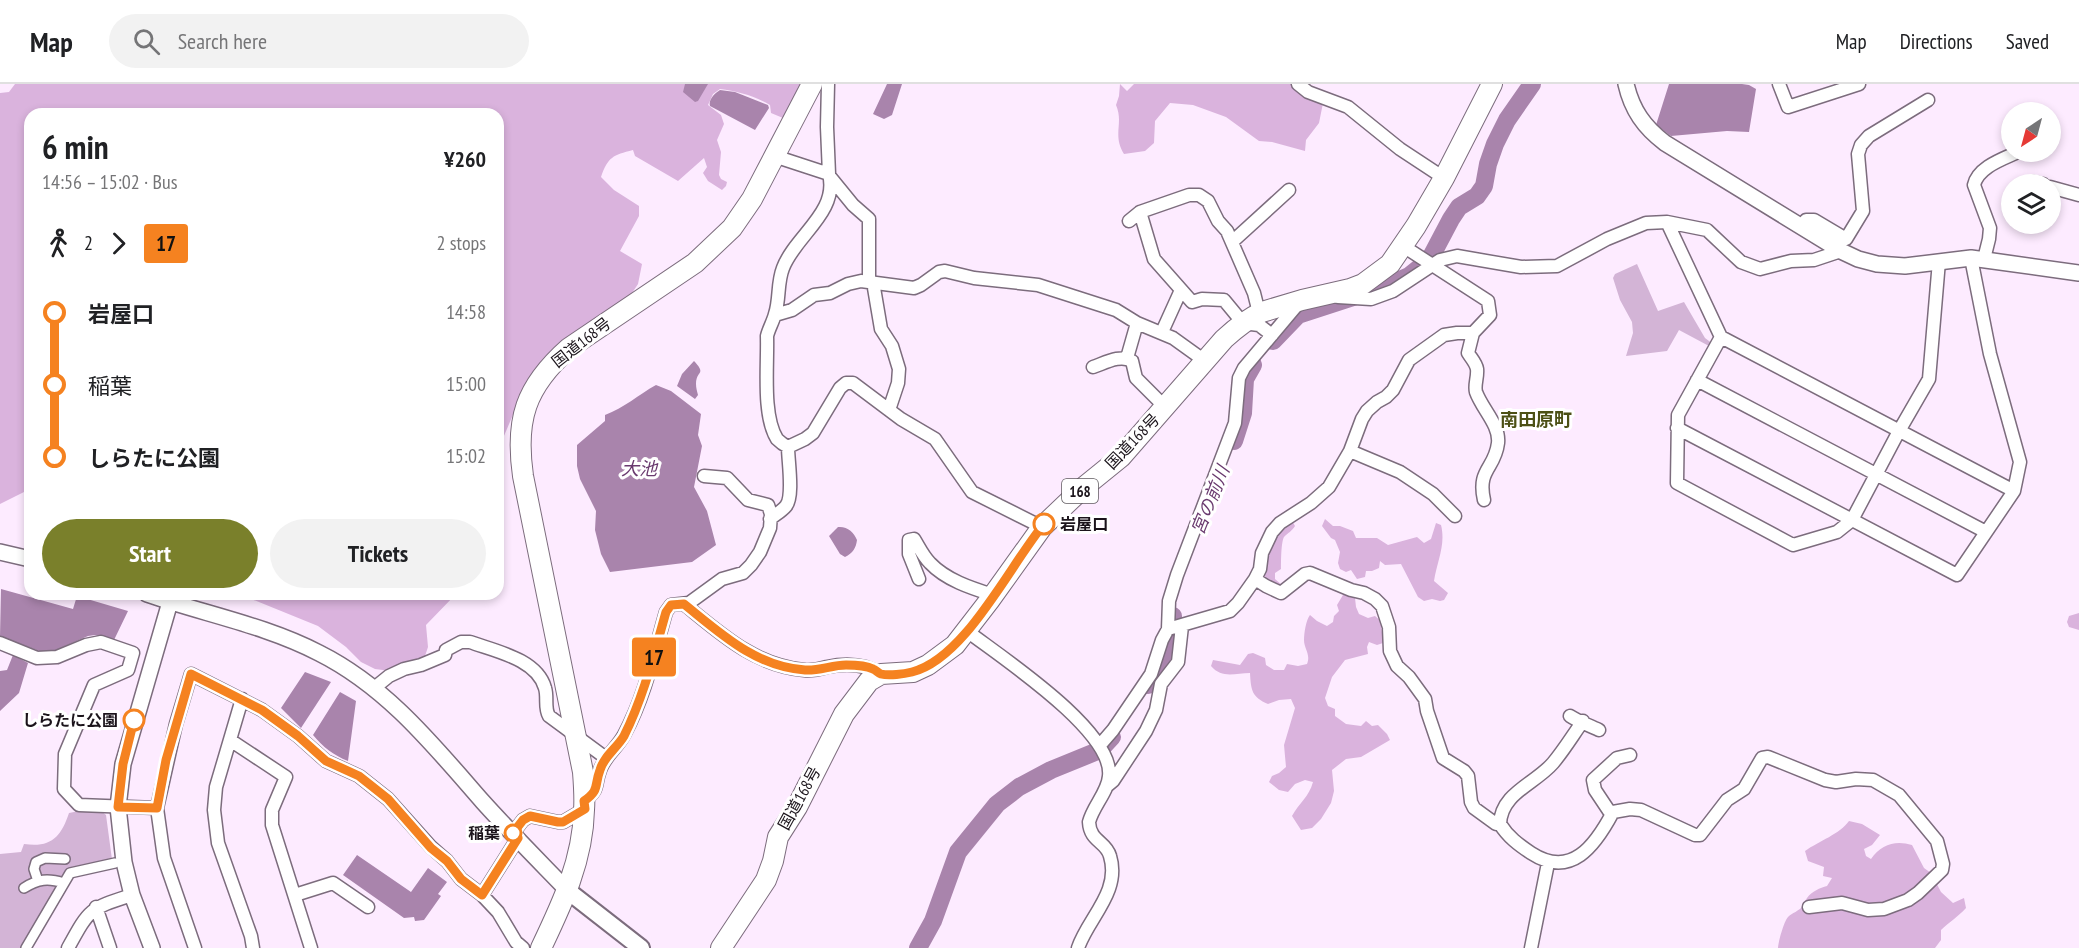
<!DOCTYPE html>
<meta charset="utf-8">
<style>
body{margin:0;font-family:"PT Sans Narrow","Noto Sans JP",sans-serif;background:#f2f2f2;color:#202124;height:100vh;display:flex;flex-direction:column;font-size:22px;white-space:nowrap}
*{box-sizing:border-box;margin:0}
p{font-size:20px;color:#757577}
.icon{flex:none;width:33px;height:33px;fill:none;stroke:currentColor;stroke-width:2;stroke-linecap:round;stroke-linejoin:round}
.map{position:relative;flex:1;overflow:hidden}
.details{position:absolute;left:24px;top:24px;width:480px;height:492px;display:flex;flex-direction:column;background:#fff;border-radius:18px;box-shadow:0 3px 9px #0003}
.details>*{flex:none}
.badge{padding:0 12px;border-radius:4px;font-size:21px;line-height:39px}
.needle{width:39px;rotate:216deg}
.tools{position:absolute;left:2001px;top:18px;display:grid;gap:12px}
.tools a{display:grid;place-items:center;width:60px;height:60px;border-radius:50%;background:#fff;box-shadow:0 3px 9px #0003;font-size:30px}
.map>.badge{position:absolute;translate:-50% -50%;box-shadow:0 0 0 3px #fff}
.legs{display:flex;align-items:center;gap:9px;height:66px;padding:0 18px;font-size:20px}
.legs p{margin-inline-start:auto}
.headline{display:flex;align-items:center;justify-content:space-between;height:102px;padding:0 18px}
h1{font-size:33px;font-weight:800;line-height:45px}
.action{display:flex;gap:12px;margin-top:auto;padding:12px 18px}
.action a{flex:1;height:69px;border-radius:36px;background:#7a802b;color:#fff;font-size:24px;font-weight:800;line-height:69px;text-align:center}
.action a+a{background:#f2f2f2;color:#202124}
ul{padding:0 18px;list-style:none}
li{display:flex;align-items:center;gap:21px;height:72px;font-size:22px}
li i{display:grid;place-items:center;width:9px;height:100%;margin:0 8px;background:currentColor}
li i::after{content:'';width:15px;height:15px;margin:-8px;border:4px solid;border-radius:50%;background:#fff}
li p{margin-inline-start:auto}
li:first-child i{background:linear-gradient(#0000 50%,currentColor 0)}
li:last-child i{background:linear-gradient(currentColor 50%,#0000 0)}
header{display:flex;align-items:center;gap:36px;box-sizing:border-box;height:84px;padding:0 30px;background:#fff;border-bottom:2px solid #e0e0e0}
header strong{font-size:28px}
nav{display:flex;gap:33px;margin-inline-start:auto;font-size:21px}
.search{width:420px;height:54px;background:#f2f2f2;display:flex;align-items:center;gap:15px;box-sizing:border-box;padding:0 21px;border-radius:33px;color:#757577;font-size:22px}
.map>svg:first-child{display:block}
</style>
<header>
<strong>Map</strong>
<div class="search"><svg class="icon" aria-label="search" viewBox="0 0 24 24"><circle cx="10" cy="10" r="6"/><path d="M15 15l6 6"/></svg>Search here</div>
<nav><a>Map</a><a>Directions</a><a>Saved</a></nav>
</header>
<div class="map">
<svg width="2079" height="864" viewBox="0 0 2079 864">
<rect width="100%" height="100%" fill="#fdebff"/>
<path fill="#d3b4d6" d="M1637 180 1658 227 1684 218 1705 254 1713 260 1709 262 1679 246 1667 267 1626 272 1633 249 1632 238 1620 216 1613 194 1615 190Z
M79 727H101L106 731 113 783 73 793 31 864H0V770L21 768 24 760C51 764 61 753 69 729Z"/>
<path fill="#dab3dd" d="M15 0H802L787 30 783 34 771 29 770 21C755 12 737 7 720 5L713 10 708 21 721 31 724 40 717 56 721 68 719 91 721 95 727 98 726 102 722 106 708 97 703 89 707 83 704 74 678 97 635 72 633 66C613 71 608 73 601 93L614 106 639 122V132L620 167 642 180 638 200 628 215 600 233 542 276 523 307 498 366V30H30V405L0 420V9L9 8Z
M1120 0 1127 7 1134 0H1291L1297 8 1323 19 1319 39 1306 56 1305 67 1272 58 1259 57 1226 33 1193 21 1170 19 1155 37 1154 59 1145 67 1124 70C1112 51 1124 39 1116 21L1119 12Z
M1291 435 1295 442C1292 447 1288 449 1284 453 1281 458 1281 478 1281 485L1275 489V495L1283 502 1282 505 1263 497 1266 464Z
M1325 435 1333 442H1340L1353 447 1356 454H1377L1388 461 1417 453 1424 459 1431 455 1436 439 1441 441C1446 461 1437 477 1434 497L1448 509 1444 516 1440 517 1432 515 1424 517 1418 513 1401 480 1385 481 1380 477 1379 484 1372 487H1366L1365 493 1357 495 1351 486 1346 488 1340 485 1338 479 1340 468 1335 456 1331 454 1322 442Z
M1348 509 1355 514 1356 523 1359 530 1368 534 1375 532 1382 538C1380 547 1384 551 1383 559L1377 561 1369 558 1367 563 1368 570 1345 576 1332 593 1325 614 1328 622 1335 625V632L1346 640 1361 642 1366 637 1372 642 1378 641 1387 650 1390 656 1361 673 1346 675 1332 686 1334 707 1331 719 1321 735 1312 744 1301 746 1292 732C1299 719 1309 713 1313 698L1305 696 1295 700 1288 708 1279 706 1269 698 1272 692 1279 689 1286 683 1284 661 1295 624 1291 615 1279 616 1268 620C1252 613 1251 607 1250 589 1235 589 1222 595 1211 582L1213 576 1240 581 1248 570 1253 569 1265 574 1266 581 1274 586H1284L1287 580 1298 582 1307 580C1311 570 1304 565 1304 556 1304 549 1306 536 1310 531L1317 537 1327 542 1333 538 1334 532 1339 527 1337 521 1343 511Z
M239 510H456L426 541 428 563 424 575 391 587 375 585 361 578 346 563 318 542Z
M2079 529V546L2069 543 2067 538 2069 532Z
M1849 737 1862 740 1880 751 1872 761 1864 765 1866 772 1871 775C1881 760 1896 756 1912 761L1924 784 1931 789 1941 808 1953 819 1964 814 1966 824C1958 833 1949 838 1941 846V856L1935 864H1778C1778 859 1784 837 1788 833 1792 829 1799 827 1803 822 1805 820 1805 816 1807 814 1812 807 1820 804 1827 802L1832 794 1823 792 1824 783 1808 777 1805 767C1819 757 1840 750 1849 737Z"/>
<path fill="#a984ac" d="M685 0H708L698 17 695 18 683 8Z
M887 0H902L892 31 884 35 873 30Z
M1669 0H1742L1749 1 1756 5 1749 48 1727 47 1671 52 1656 41Z
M720 6 735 8 768 21 769 24 755 46 710 22C708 16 715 9 720 6Z
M694 277C707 291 696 286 696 300 696 304 697 307 698 311L695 315 677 302 682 290Z
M656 301 671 307 701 330 698 351 702 362 694 403 707 427 716 461 692 478 610 488 601 470 595 446 596 427 580 395 577 382V361L605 337V331C624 324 638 311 656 301Z
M838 443C847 442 854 448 857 456 856 464 853 469 845 473L840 470 829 452Z
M1 505 73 525 77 512 128 527 114 556 95 551 88 552 47 570 0 552Z
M13 571 28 579 19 609 0 627V587L7 586Z
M305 588 331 598 301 644 281 624Z
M340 608 356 617 348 677C333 671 323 663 313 651Z
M357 771 411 808 428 784 447 798 438 810 441 812 424 836 415 837 414 833 404 834 343 791Z"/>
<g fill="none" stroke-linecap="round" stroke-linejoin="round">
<path stroke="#a984ac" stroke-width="18" d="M1273 257 1298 231 1381 204 1409 192 1424 180 1432 171 1451 135 1459 123 1477 112 1484 102 1488 80 1495 60 1507 36 1532 0
M1234 357 1243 329 1245 295 1253 281
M1148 601C1162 581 1171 557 1173 532
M918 864 933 837 958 768 997 720 1019 703 1051 686 1100 666 1112 653"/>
<defs>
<path id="pedestrian" d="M38 797 34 785 36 778 45 774 65 775
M24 804C38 795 48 794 64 799
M26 864 70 789 115 779"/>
<path id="minor" d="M828 0 827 43 829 90
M1298 0 1308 8 1348 23 1400 65 1444 94
M1779 0 1788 23 1859 0
M831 94 853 121 869 135V198
M2033 98 2043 100
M2050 103 2079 111
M1140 128 1154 175 1192 218 1202 215 1224 216 1243 239 1259 241 1272 251
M1129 137 1140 128 1189 111H1199L1208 117 1218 137 1227 147 1254 209 1259 229
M1667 138 1721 253 2014 407
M1801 143 1806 136H1814L1846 155 1863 127 1858 70 1861 61 1869 52 1928 16
M1232 158 1289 106
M1984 175 1989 155 1990 144 1974 101C1978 83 2003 75 2018 68
M873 198 881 245 892 262 899 285 898 299 889 326
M1338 213 1371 215 1393 207 1440 176 1457 172 1521 183 1557 182 1607 155 1646 139 1667 138 1707 146 1741 178 1760 185 1791 177 1814 176 1841 167
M775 231 792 226 814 211 830 209 848 200 861 197 914 204 921 201 939 188 945 187 974 194 1038 201 1116 226 1137 239 1173 254 1205 277
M1162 248 1181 206
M1473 249 1468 269C1471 274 1476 279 1477 285 1478 293 1474 301 1476 308 1482 325 1500 341 1498 359 1495 385 1477 385 1484 416
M1721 253 1678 331 1677 399 1793 461 1837 448 1852 436 1899 347 1929 295 1939 177
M1127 274 1137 239
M1093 283C1105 279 1120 270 1132 277L1136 294 1165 323
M1697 296 1986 448
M1677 344 1957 491 2014 407 2020 378 1990 270 1971 174
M788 363 805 355 813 349 840 304 846 299H853L901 335 935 355 972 408 1042 443
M1350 367 1400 388 1433 410 1455 432
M770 435C775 431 782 427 786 422 794 412 788 377 788 363 784 361 780 358 777 355 762 331 768 281 767 252 769 244 773 238 775 230 780 215 777 199 783 184 795 152 839 128 829 90L774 72
M919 495 909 470V456L914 455C919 463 923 472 930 479 946 496 971 504 993 511
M1255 495 1266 502 1281 509 1305 490 1310 489 1351 506 1364 509 1375 515 1382 522 1389 543 1390 567 1397 582 1409 593 1425 615 1427 627 1443 674 1464 687 1468 692 1471 718 1474 724 1496 740H1500
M684 520C721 550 754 581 804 586 812 587 820 585 827 583 846 579 865 580 881 590
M1168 545 1169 517 1177 491 1235 339 1239 294 1244 284 1298 220
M967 547C1001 573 1114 647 1109 692 1108 708 1093 722 1089 738 1090 758 1106 757 1110 772 1121 808 1088 834 1078 864
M0 559 37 574 57 573 86 561 101 558 133 569 128 586 94 601 65 670 64 705 79 721 157 724 176 640 191 590 262 626 298 652 326 677 359 692 388 715 431 763 447 777 461 795 482 811 498 828 516 858 523 864
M373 605 389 592 404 585 421 581 445 571 446 566 461 558H470C495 567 537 575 545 604 548 613 544 624 549 632L606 674
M242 615 216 703 214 726 218 759 251 852 253 864
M1570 632C1579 638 1589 641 1599 646
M1583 637C1573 651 1564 666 1553 679 1535 700 1501 709 1500 740 1508 753 1519 761 1531 769 1571 795 1595 762 1613 728
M230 656 286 693 272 726V741L311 864
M1100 661 1113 646 1151 590 1162 556 1168 545 1230 527 1238 519 1255 495 1260 485 1262 469 1272 448 1280 439 1311 419 1329 403 1350 367 1362 335 1367 327 1377 318 1386 313 1393 306 1409 276 1444 251 1457 249H1473L1490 231 1488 217 1403 162
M1630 671 1617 674 1593 696 1595 706 1609 727 1613 728 1630 725 1641 726 1695 751H1700L1727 716 1744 705 1762 674 1768 673 1825 696 1836 698 1856 695 1873 696 1899 711 1937 757 1943 780 1942 786 1918 809 1908 816 1884 825 1868 826 1842 819 1809 823
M1107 702 1113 697 1146 647 1156 626 1161 600 1178 578 1182 542
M584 717C600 705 594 702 600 686 605 672 617 664 624 651 645 612 654 570 666 528L671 521 689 519 722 495 743 489 751 481 760 468 770 444 771 430 768 421 748 416 727 394 704 392
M157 724 164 774 195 864
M513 749 523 736 530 732 558 738H563L585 725
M295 811 333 799 368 823
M482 811 518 754
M96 823 110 864
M68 864C90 824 89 825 132 811
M1531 864 1548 779"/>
<path id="tertiary" d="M1626 0C1632 26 1644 43 1665 59L1841 167 1858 175 1877 180 1905 182 1971 174 2079 189
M0 468 30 475
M147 510C204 530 265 541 319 569 387 603 434 662 483 718 510 748 539 777 568 807
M152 864 132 811 124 778 118 723 123 680 170 518"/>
<path id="secondary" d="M568 807 641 864"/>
<path id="trunk" d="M541 864C562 820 583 776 584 726 585 714 584 701 583 688L523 392C515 336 525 303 569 264L695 179 732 144 752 115 812 0
M721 864 766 796 773 777 778 753 797 723 844 630 869 597 881 590 913 588 928 581 955 561 989 517 1042 443 1084 403 1121 373 1224 255C1236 244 1247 235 1262 228L1302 216 1350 205 1363 200 1390 180 1416 142 1444 94 1492 0"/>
</defs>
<use href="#pedestrian" stroke="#7c6c7d" stroke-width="12"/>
<use href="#minor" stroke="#7c6c7d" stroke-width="15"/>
<use href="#tertiary" stroke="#7c6c7d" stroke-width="18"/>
<use href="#secondary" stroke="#7c6c7d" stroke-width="20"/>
<use href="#trunk" stroke="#7c6c7d" stroke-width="22"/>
<use href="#pedestrian" stroke="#fff" stroke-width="9"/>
<use href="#minor" stroke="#fff" stroke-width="12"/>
<use href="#tertiary" stroke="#fff" stroke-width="15"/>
<use href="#secondary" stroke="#fff" stroke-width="16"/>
<use href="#trunk" stroke="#fff" stroke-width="20"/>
</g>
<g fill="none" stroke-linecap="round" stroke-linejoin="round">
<defs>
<path id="line-1" d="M134 636 123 680 118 723 157 724 166 676 191 590 262 626 298 652 326 677 359 692 388 715 431 764 447 777 461 795 482 811 518 754 513 749 523 736 530 732 558 738H563L585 725 584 717C600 706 594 702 600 686 604 672 617 664 624 652 644 612 654 570 666 528L671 521 684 520C720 549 756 583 805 586 819 587 832 581 846 581 854 581 865 581 873 585 876 586 878 589 881 590 889 592 904 590 912 588 965 575 1010 481 1044 440"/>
</defs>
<use href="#line-1" stroke="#fff" stroke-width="14"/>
<use href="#line-1" stroke="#f58220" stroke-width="9"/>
</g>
<g fill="#fff" stroke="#f58220" stroke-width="3">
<circle cx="1044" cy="440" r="10"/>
<circle cx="134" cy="636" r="10"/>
<circle cx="513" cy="749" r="8"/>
</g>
<g text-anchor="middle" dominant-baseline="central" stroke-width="6" stroke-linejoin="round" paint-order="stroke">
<rect fill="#fff" stroke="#5f5a5f" stroke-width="1.5" x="1062" y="395" width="36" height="24" rx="4.5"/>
<g font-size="15" font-weight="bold" fill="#1b141b">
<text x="1080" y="407">168</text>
</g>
<g font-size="16" fill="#1b141b" stroke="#fff">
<text transform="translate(581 258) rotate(-38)">国道168号</text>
<text transform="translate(1132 357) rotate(-46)">国道168号</text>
<text transform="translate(799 714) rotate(-61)">国道168号</text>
</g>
<g font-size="16" font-weight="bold" fill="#1b141b" stroke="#fff" text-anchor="end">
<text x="1060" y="440" text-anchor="start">岩屋口</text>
<text x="118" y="636">しらたに公園</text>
<text x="500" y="749">稲葉</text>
</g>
<g font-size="18" font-weight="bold" fill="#4c5015" stroke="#fff">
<text x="1536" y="335">南田原町</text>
</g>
<g font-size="18" font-style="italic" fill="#6a3a6f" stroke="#fff">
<text x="639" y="384">大池</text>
<text transform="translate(1210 416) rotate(-68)">宮の前川</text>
</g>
</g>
</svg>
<div class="tools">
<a><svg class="needle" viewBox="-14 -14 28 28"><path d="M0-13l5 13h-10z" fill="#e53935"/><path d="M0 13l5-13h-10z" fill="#757577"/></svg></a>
<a><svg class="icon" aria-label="layers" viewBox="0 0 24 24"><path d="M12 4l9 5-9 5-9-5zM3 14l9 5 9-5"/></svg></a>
</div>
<b class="badge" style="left:654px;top:573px;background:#f58220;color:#111">17</b>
<section class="details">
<div class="headline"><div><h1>6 min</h1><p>14:56 – 15:02 · Bus</p></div><b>¥260</b></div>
<div class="legs"><svg class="icon" aria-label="walk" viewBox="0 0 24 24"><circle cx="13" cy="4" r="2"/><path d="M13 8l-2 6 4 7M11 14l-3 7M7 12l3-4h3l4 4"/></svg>2<svg class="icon" aria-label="forward" viewBox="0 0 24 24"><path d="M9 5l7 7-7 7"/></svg><b class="badge" style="background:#f58220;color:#111">17</b><p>2 stops</p></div>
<ul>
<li><i style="color:#f58220"></i><b>岩屋口</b><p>14:58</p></li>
<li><i style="color:#f58220"></i><span>稲葉</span><p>15:00</p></li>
<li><i style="color:#f58220"></i><b>しらたに公園</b><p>15:02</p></li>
</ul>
<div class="action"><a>Start</a><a>Tickets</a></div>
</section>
</div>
